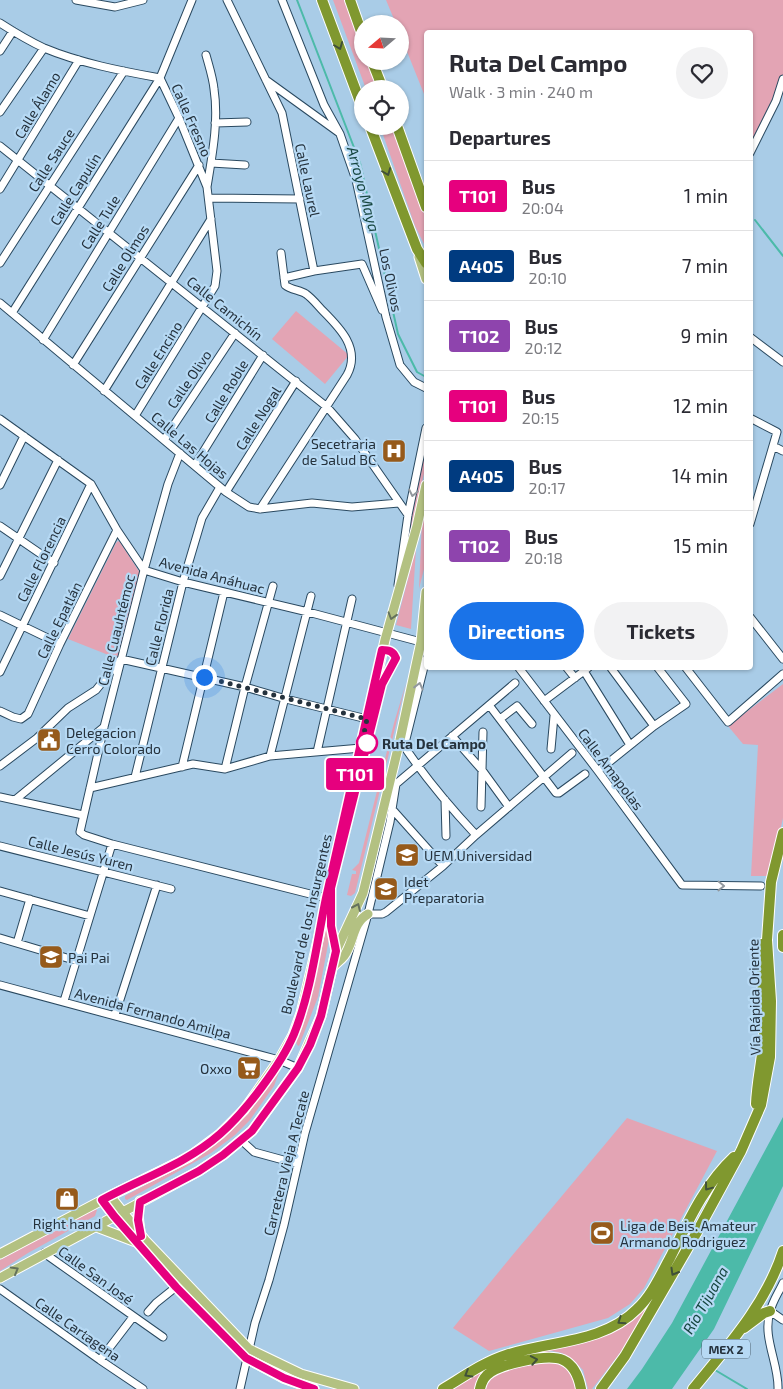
<!DOCTYPE html>
<meta charset="utf-8">
<style>
body{margin:0;font-family:"Exo 2",sans-serif;background:#f2f2f3;color:#2b2b33;height:100vh;display:flex;flex-direction:column;font-size:19px;white-space:nowrap}
*{box-sizing:border-box;margin:0}
p{font-size:16px;color:#7c7c81}
.icon{flex:none;width:28px;height:28px;fill:none;stroke:currentColor;stroke-width:2;stroke-linecap:round;stroke-linejoin:round}
.map{position:relative;flex:1;overflow:hidden}
.details{position:absolute;left:424px;top:30px;width:329px;height:640px;display:flex;flex-direction:column;background:#fff;border-radius:5px;box-shadow:0 1px 4px #0004}
.details>*{flex:none}
.badge{padding:0 10px;border-radius:4px;font-size:18px;line-height:32px}
.needle{width:32px;rotate:251deg}
.tools{position:absolute;left:354px;top:15px;display:grid;gap:10px}
.tools a{display:grid;place-items:center;width:55px;height:55px;border-radius:50%;background:#fff;box-shadow:0 1px 4px #0004;font-size:25px}
.you{position:absolute;width:25px;height:25px;margin:-12px;border:4px solid #fff;border-radius:50%;background:#1a73e8;box-shadow:0 0 0 8px #1a73e833}
.map>.badge{position:absolute;translate:-50% -50%;box-shadow:0 0 0 2px #fff}
h2{padding:0 25px;font-size:19px;line-height:45px}
.round{display:grid;place-items:center;flex:none;width:52px;height:52px;border-radius:26px;background:#f2f2f3}
.summary{display:flex;align-items:center;justify-content:space-between;height:85px;padding:0 25px}
h1{font-size:24px;font-weight:700;line-height:38px}
.action{display:flex;gap:10px;margin-top:auto;padding:10px 25px}
.action a{flex:1;height:58px;border-radius:30px;background:#1a73e8;color:#fff;font-size:20px;font-weight:700;line-height:58px;text-align:center}
.action a+a{background:#f2f2f3;color:#2b2b33}
ul{padding:0;list-style:none}
li{display:flex;align-items:center;gap:15px;height:70px;padding:0 25px;border-top:1px solid #e1e1e2}
li div{flex:1}
li b{display:block;font-size:19px}
li em{font-style:normal}
li .badge{min-width:55px;font-weight:700;text-align:center}
.map>svg:first-child{display:block}
</style>
<div class="map">
<svg width="783" height="1389" viewBox="0 0 783 1389">
<rect width="100%" height="100%" fill="#a9cce7"/>
<path fill="#e3a4b4" d="M333 0H345L362 46V61H368L379 89H366Z
M386 0H783V79L750 153V32H426V99L400 34V24H396Z
M380 126H392L426 219V248L415 226Z
M296 311 349 355 325 384 272 339Z
M426 440V465L403 564 407 530Z
M426 501V561L419 589 422 520Z
M118 541 120 542 140 573 120 654 116 658 68 639 116 543Z
M416 548 411 629 396 625Z
M406 683 355 893 351 896 347 895 352 874H356V871L352 870 359 863 394 723Z
M783 684V818L770 876H751L758 745 743 744 728 726Z
M330 917 331 929 318 997 299 1046 297 1045C294 1037 302 1024 304 1016 313 983 318 949 330 917Z
M281 1067 274 1086 250 1120 235 1135 211 1153 127 1200 125 1199V1196L187 1162 250 1106Z
M627 1118 717 1151 644 1288 630 1304 608 1318 489 1351 453 1328 506 1263Z
M720 1175 630 1340 592 1389H588L583 1370 572 1359 562 1353 552 1351 503 1361 476 1389H446L493 1362 627 1321Z
M94 1208 97 1210 95 1216 28 1253 0 1271V1260Z
M533 1362C564 1363 566 1359 578 1389H485C493 1369 514 1367 533 1362Z"/>
<path fill="#4cbaa9" d="M783 1117V1186L714 1329 672 1389H627L642 1369 672 1323Z"/>
<g fill="none" stroke-linecap="round" stroke-linejoin="round">
<path stroke="#4cbaa9" stroke-width="2" d="M297 0 360 163 398 334 417 372 426 377
M755 220 783 256
M715 1370 747 1389"/>
<defs>
<path id="minor" d="M76 0 115 7 143 0
M227 0 282 113 314 271
M282 0 324 105 340 134 356 180 386 317 400 365 414 382 426 388
M0 23C14 32 29 41 44 48 80 63 121 71 160 78
M0 51 13 31
M206 55C209 66 213 78 214 89 219 121 212 156 207 187
M266 80 338 132
M0 112 44 48
M215 123 247 122
M0 146 327 407 355 439 408 515
M750 153 776 101 783 79
M211 163 245 165
M0 189 79 60
M209 198 300 199
M0 263 124 71
M284 278 314 271 362 264 382 310
M0 303 226 492 249 507 260 509 312 503 352 507 399 503
M12 313 160 78 192 0
M750 337 783 362
M43 340 179 118
M73 365 199 165
M104 391 211 219
M135 416 215 286 217 271 207 187 179 118 160 78
M750 418 777 432 750 524
M0 419 91 484 117 530 144 570 183 582 308 612 421 642
M164 440 235 333
M773 446 783 451
M180 453 168 484 144 570 104 727 80 832 84 835 112 844 326 898
M195 465 263 355
M0 485 24 436
M226 492 296 381
M260 509 347 375C361 349 340 328 323 311 318 306 313 299 306 294 300 290 291 290 285 285L281 253
M0 526 54 563
M0 576 58 460
M398 585 408 515 426 428
M0 615 60 644
M750 617 783 659
M519 668 598 771 682 885 761 886
M567 668 575 678
M611 668 654 726
M686 668 728 722 783 674
M584 671 630 745
M0 672 91 484
M544 701 588 668
M489 705 556 793H559L585 774
M0 711 13 717 21 719 28 714 60 644 117 530
M500 719 517 706 532 724
M452 736 482 770 509 807
M400 740C422 774 448 805 476 835
M404 747 426 659
M551 749 554 716
M317 752 352 599
M270 756 311 596
M0 766 37 738 68 708 96 690 121 659 245 687 286 699 367 719
M182 767 224 592
M225 769 245 687 273 586
M598 771 654 726 686 704 658 668
M135 777 183 582 202 518 220 487
M392 785 396 784 515 683
M90 788 193 764 225 769 270 756 361 748
M0 797 83 815
M15 800 104 727
M445 800 446 836
M481 807 483 732
M392 809 443 866
M0 846 171 889
M0 891 90 916
M368 914H382L386 912 443 866 476 835 572 753
M0 938 77 961
M17 943 30 899
M0 985 279 1060 298 1068
M64 1001 112 844
M115 1015 157 885
M241 1140 254 1152 298 1164
M44 1253 163 1337
M0 1289 100 1360 143 1389
M770 1311 783 1320
M148 1312 156 1303 176 1287
M100 1360 133 1317
M240 1389 255 1323 269 1280 284 1225 305 1133 368 914 390 822 396 784
M778 1389C779 1364 762 1337 770 1312 772 1302 779 1292 783 1283"/>
<path id="major" d="M419 257 426 279
M332 968C335 964 340 961 344 956 354 943 352 923 368 914
M110 1196 145 1240 249 1349 301 1374 354 1389
M102 1200 114 1216 176 1287 246 1358 283 1378 314 1389
M140 1201 138 1214 140 1233
M94 1226 136 1242
M0 1254 110 1196 189 1157 220 1134 244 1110 279 1060 293 1035 301 1013 319 936 385 640 417 526 426 485
M0 1278 199 1171 223 1155 252 1131 298 1068 321 1016 336 951 363 893 400 740 421 642 426 592"/>
<path id="highway" d="M322 0 362 107
M350 0 362 34
M372 61 383 89
M370 126 417 249 426 263
M397 126 426 207
M783 935V947
M756 1104C757 1080 763 1057 764 1034 765 1004 760 974 762 944
M744 1328 764 1313 770 1311
M443 1389C463 1377 484 1362 506 1355 549 1341 604 1343 637 1309 652 1295 660 1276 670 1258 688 1222 704 1185 734 1157
M480 1389C481 1384 483 1379 487 1375 499 1364 548 1353 563 1360 574 1365 579 1378 581 1389
M601 1389 625 1356 697 1232 741 1151 761 1105 770 1057 771 1001 767 940 771 882 783 833
M693 1389C728 1346 766 1304 783 1251"/>
</defs>
<use href="#minor" stroke="#2a4960" stroke-width="9"/>
<use href="#major" stroke="#fff" stroke-width="11"/>
<use href="#highway" stroke="#fff" stroke-width="12"/>
<use href="#minor" stroke="#fff" stroke-width="7"/>
<use href="#major" stroke="#b3c182" stroke-width="9"/>
<use href="#highway" stroke="#80982f" stroke-width="10"/>
</g>
<defs><path id="oneway-chevron" d="M-2-3.5L2.5 0L-2 3.5" fill="none" stroke-width="1.6" stroke-linecap="round" stroke-linejoin="round" transform="scale(1.25)"/></defs>
<g stroke="#405139">
<use href="#oneway-chevron" transform="translate(339 46) rotate(69)"/>
<use href="#oneway-chevron" transform="translate(387 172) rotate(69)"/>
<use href="#oneway-chevron" transform="translate(708 1187) rotate(127)"/>
<use href="#oneway-chevron" transform="translate(674 1272) rotate(120)"/>
<use href="#oneway-chevron" transform="translate(621 1321) rotate(146)"/>
<use href="#oneway-chevron" transform="translate(534 1360) rotate(-10)"/>
<use href="#oneway-chevron" transform="translate(468 1374) rotate(149)"/>
</g>
<g stroke="#92989e">
<use href="#oneway-chevron" transform="translate(413 493) rotate(102)"/>
<use href="#oneway-chevron" transform="translate(419 686) rotate(-76)"/>
<use href="#oneway-chevron" transform="translate(721 886) rotate(1)"/>
</g>
<g stroke="#65725c">
<use href="#oneway-chevron" transform="translate(392 616) rotate(107)"/>
<use href="#oneway-chevron" transform="translate(357 907) rotate(-66)"/>
<use href="#oneway-chevron" transform="translate(15 1270) rotate(-30)"/>
</g>
<g fill="none" stroke-linecap="round" stroke-linejoin="round">
<defs>
<path id="line" d="M141 1236 138 1220 140 1202 199 1171 223 1155 252 1131 298 1068 310 1045 321 1016 336 951 331 926V888L382 684 396 658C393 651 389 650 382 650 364 733 344 815 326 898 317 941 311 992 294 1034 281 1065 246 1111 220 1134 186 1164 142 1178 102 1200L114 1216 176 1287 246 1358 284 1378 314 1389"/>
</defs>
<use href="#line" stroke="#fff" stroke-width="11"/>
<use href="#line" stroke="#e6007e" stroke-width="8"/>
<path stroke="#25323d" stroke-width="5" stroke-dasharray="0 9" d="M204 677 367 719 361 748 367 743"/>
</g>
<defs>
<symbol id="hospital-square" viewBox="-11 -11 22 22"><rect x="-9" y="-9" width="18" height="18" rx="4" fill="#965a1b" stroke="#b6d9f4"/><path d="M-5-5h3v3.5h4V-5h3V5h-3V1.5h-4V5h-3Z" fill="#fff"/></symbol>
<symbol id="civic-square" viewBox="-11 -11 22 22"><rect x="-9" y="-9" width="18" height="18" rx="4" fill="#965a1b" stroke="#b6d9f4"/><path d="M-.6-6.5H3V-4.5H.6V-3L4-1V1h2V6H-6V1h2V-1L-.6-3ZM-1.2 2.5V6h2.4V2.5Z" fill="#fff"/></symbol>
<symbol id="university-square" viewBox="-11 -11 22 22"><rect x="-9" y="-9" width="18" height="18" rx="4" fill="#965a1b" stroke="#b6d9f4"/><path d="M0-5L7-2L0 1L-7-2ZM-4 1L0 2.5L4 1V4Q0 6-4 4Z" fill="#fff"/></symbol>
<symbol id="school-square" viewBox="-11 -11 22 22"><rect x="-9" y="-9" width="18" height="18" rx="4" fill="#965a1b" stroke="#b6d9f4"/><path d="M0-5L7-2L0 1L-7-2ZM-4 1L0 2.5L4 1V4Q0 6-4 4Z" fill="#fff"/></symbol>
<symbol id="supermarket-square" viewBox="-11 -11 22 22"><rect x="-9" y="-9" width="18" height="18" rx="4" fill="#965a1b" stroke="#b6d9f4"/><path d="M-6-5.5h2.5l.6 2H6L4.5 2H-2.5L-4.4-4H-6ZM-1.5 3.2a1.3 1.3 0 1 0 .1 0ZM3 3.2a1.3 1.3 0 1 0 .1 0Z" fill="#fff"/></symbol>
<symbol id="shop-square" viewBox="-11 -11 22 22"><rect x="-9" y="-9" width="18" height="18" rx="4" fill="#965a1b" stroke="#b6d9f4"/><path d="M-5-2.5h2.3a2.7 3.5 0 0 1 5.4 0H5L5.5 6h-11ZM-1.5-2.5h3a1.5 2.3 0 0 0-3 0Z" fill="#fff"/></symbol>
<symbol id="stadium-square" viewBox="-11 -11 22 22"><rect x="-9" y="-9" width="18" height="18" rx="4" fill="#965a1b" stroke="#b6d9f4"/><path d="M0-5a6.5 5 0 1 0 0 10a6.5 5 0 1 0 0-10ZM-3.5-1.8h7v3.6h-7Z" fill="#fff"/></symbol>
</defs>
<g fill-rule="evenodd">
<use href="#hospital-square" x="380" y="437" width="28" height="28"/>
<use href="#civic-square" x="35" y="726" width="28" height="28"/>
<use href="#university-square" x="393" y="841" width="28" height="28"/>
<use href="#university-square" x="372" y="875" width="28" height="28"/>
<use href="#school-square" x="37" y="943" width="28" height="28"/>
<use href="#supermarket-square" x="235" y="1054" width="28" height="28"/>
<use href="#shop-square" x="53" y="1185" width="28" height="28"/>
<use href="#stadium-square" x="588" y="1219" width="28" height="28"/>
</g>
<circle fill="#fff" stroke="#e6007e" stroke-width="2.5" cx="367" cy="743" r="10"/>
<g text-anchor="middle" dominant-baseline="central" stroke-width="4.5" stroke-linejoin="round" paint-order="stroke">
<rect fill="#b6d9f4" stroke="#506474" stroke-width="1" x="702" y="1339.5" width="48" height="19" rx="4"/>
<g font-size="12" font-weight="bold" fill="#25323d">
<text x="726" y="1349">MEX 2</text>
</g>
<g font-size="14" fill="#25323d" stroke="#b6d9f4">
<text transform="translate(37 105) rotate(-59)">Calle Álamo</text>
<text transform="translate(192 120) rotate(66)">Calle Fresno</text>
<text transform="translate(51 160) rotate(-57)">Calle Sauce</text>
<text transform="translate(308 180) rotate(78)">Calle Laurel</text>
<text transform="translate(75 189) rotate(-58)">Calle Capulín</text>
<text transform="translate(100 222) rotate(-58)">Calle Tule</text>
<text transform="translate(125 258) rotate(-58)">Calle Olmos</text>
<text transform="translate(391 280) rotate(78)">Los Olivos</text>
<text transform="translate(225 308) rotate(39)">Calle Camichín</text>
<text transform="translate(158 355) rotate(-58)">Calle Encino</text>
<text transform="translate(189 379) rotate(-56)">Calle Olivo</text>
<text transform="translate(226 391) rotate(-59)">Calle Roble</text>
<text transform="translate(258 418) rotate(-58)">Calle Nogal</text>
<text transform="translate(190 445) rotate(40)">Calle Las Hojas</text>
<text transform="translate(41 559) rotate(-64)">Calle Florencia</text>
<text transform="translate(212 575) rotate(15)">Avenida Anáhuac</text>
<text transform="translate(59 620) rotate(-64)">Calle Epatlán</text>
<text transform="translate(159 627) rotate(-76)">Calle Florida</text>
<text transform="translate(116 630) rotate(-76)">Calle Cuauhtémoc</text>
<text transform="translate(611 769) rotate(53)">Calle Amapolas</text>
<text transform="translate(81 853) rotate(14)">Calle Jesús Yuren</text>
<text transform="translate(306 924) rotate(-77)">Boulevard de los Insurgentes</text>
<text transform="translate(754 997) rotate(-91)">Vía Rápida Oriente</text>
<text transform="translate(153 1013) rotate(15)">Avenida Fernando Amilpa</text>
<text transform="translate(286 1163) rotate(-76)">Carretera Vieja A Tecate</text>
<text transform="translate(96 1275) rotate(36)">Calle San José</text>
<text transform="translate(78 1329) rotate(35)">Calle Cartagena</text>
</g>
<g font-size="14" fill="#25323d" stroke="#b6d9f4" text-anchor="start">
<text x="376" y="443" text-anchor="end">Secetraria<tspan x="376" dy="16">de Salud BC</tspan></text>
<text x="66" y="732">Delegacion<tspan x="66" dy="16">Cerro Colorado</tspan></text>
<text x="424" y="855">UEM Universidad</text>
<text x="404" y="881">Idet<tspan x="404" dy="16">Preparatoria</tspan></text>
<text x="68" y="957">Pai Pai</text>
<text x="232" y="1068" text-anchor="end">Oxxo</text>
<text x="67" y="1223" text-anchor="middle">Right hand</text>
<text x="620" y="1225">Liga de Beis. Amateur<tspan x="620" dy="16">Armando Rodriguez</tspan></text>
</g>
<g font-size="14" font-weight="bold" fill="#25323d" stroke="#b6d9f4" text-anchor="start">
<text x="382" y="743">Ruta Del Campo</text>
</g>
<g font-size="15" font-style="italic" fill="#15453e" stroke="#b6d9f4">
<text transform="translate(364 189) rotate(75)">Arroyo Maya</text>
<text transform="translate(705 1300) rotate(-60)">Río Tijuana</text>
</g>
</g>
</svg>
<div class="tools">
<a><svg class="needle" viewBox="-14 -14 28 28"><path d="M0-13l5 13h-10z" fill="#e53935"/><path d="M0 13l5-13h-10z" fill="#7c7c81"/></svg></a>
<a><svg class="icon" aria-label="locate" viewBox="0 0 24 24"><circle cx="12" cy="12" r="6"/><path d="M12 2v4M12 18v4M2 12h4M18 12h4"/></svg></a>
</div>
<div class="you" style="left:204px;top:677px"></div>
<b class="badge" style="left:355px;top:774px;background:#e6007e;color:#fff">T101</b>
<section class="details">
<div class="summary"><div><h1>Ruta Del Campo</h1><p>Walk · 3 min · 240 m</p></div><a class="round"><svg class="icon" aria-label="heart" viewBox="0 0 24 24"><path d="M12 20l-8-8c-3-5 5-10 8-4 3-6 11-1 8 4z"/></svg></a></div>
<h2>Departures</h2>
<ul>
<li><span class="badge" style="background:#e6007e;color:#fff">T101</span><div><b>Bus</b><p>20:04</p></div><em>1 min</em></li>
<li><span class="badge" style="background:#003b80;color:#fff">A405</span><div><b>Bus</b><p>20:10</p></div><em>7 min</em></li>
<li><span class="badge" style="background:#8e44ad;color:#fff">T102</span><div><b>Bus</b><p>20:12</p></div><em>9 min</em></li>
<li><span class="badge" style="background:#e6007e;color:#fff">T101</span><div><b>Bus</b><p>20:15</p></div><em>12 min</em></li>
<li><span class="badge" style="background:#003b80;color:#fff">A405</span><div><b>Bus</b><p>20:17</p></div><em>14 min</em></li>
<li><span class="badge" style="background:#8e44ad;color:#fff">T102</span><div><b>Bus</b><p>20:18</p></div><em>15 min</em></li>
</ul>
<div class="action"><a>Directions</a><a>Tickets</a></div>
</section>
</div>
